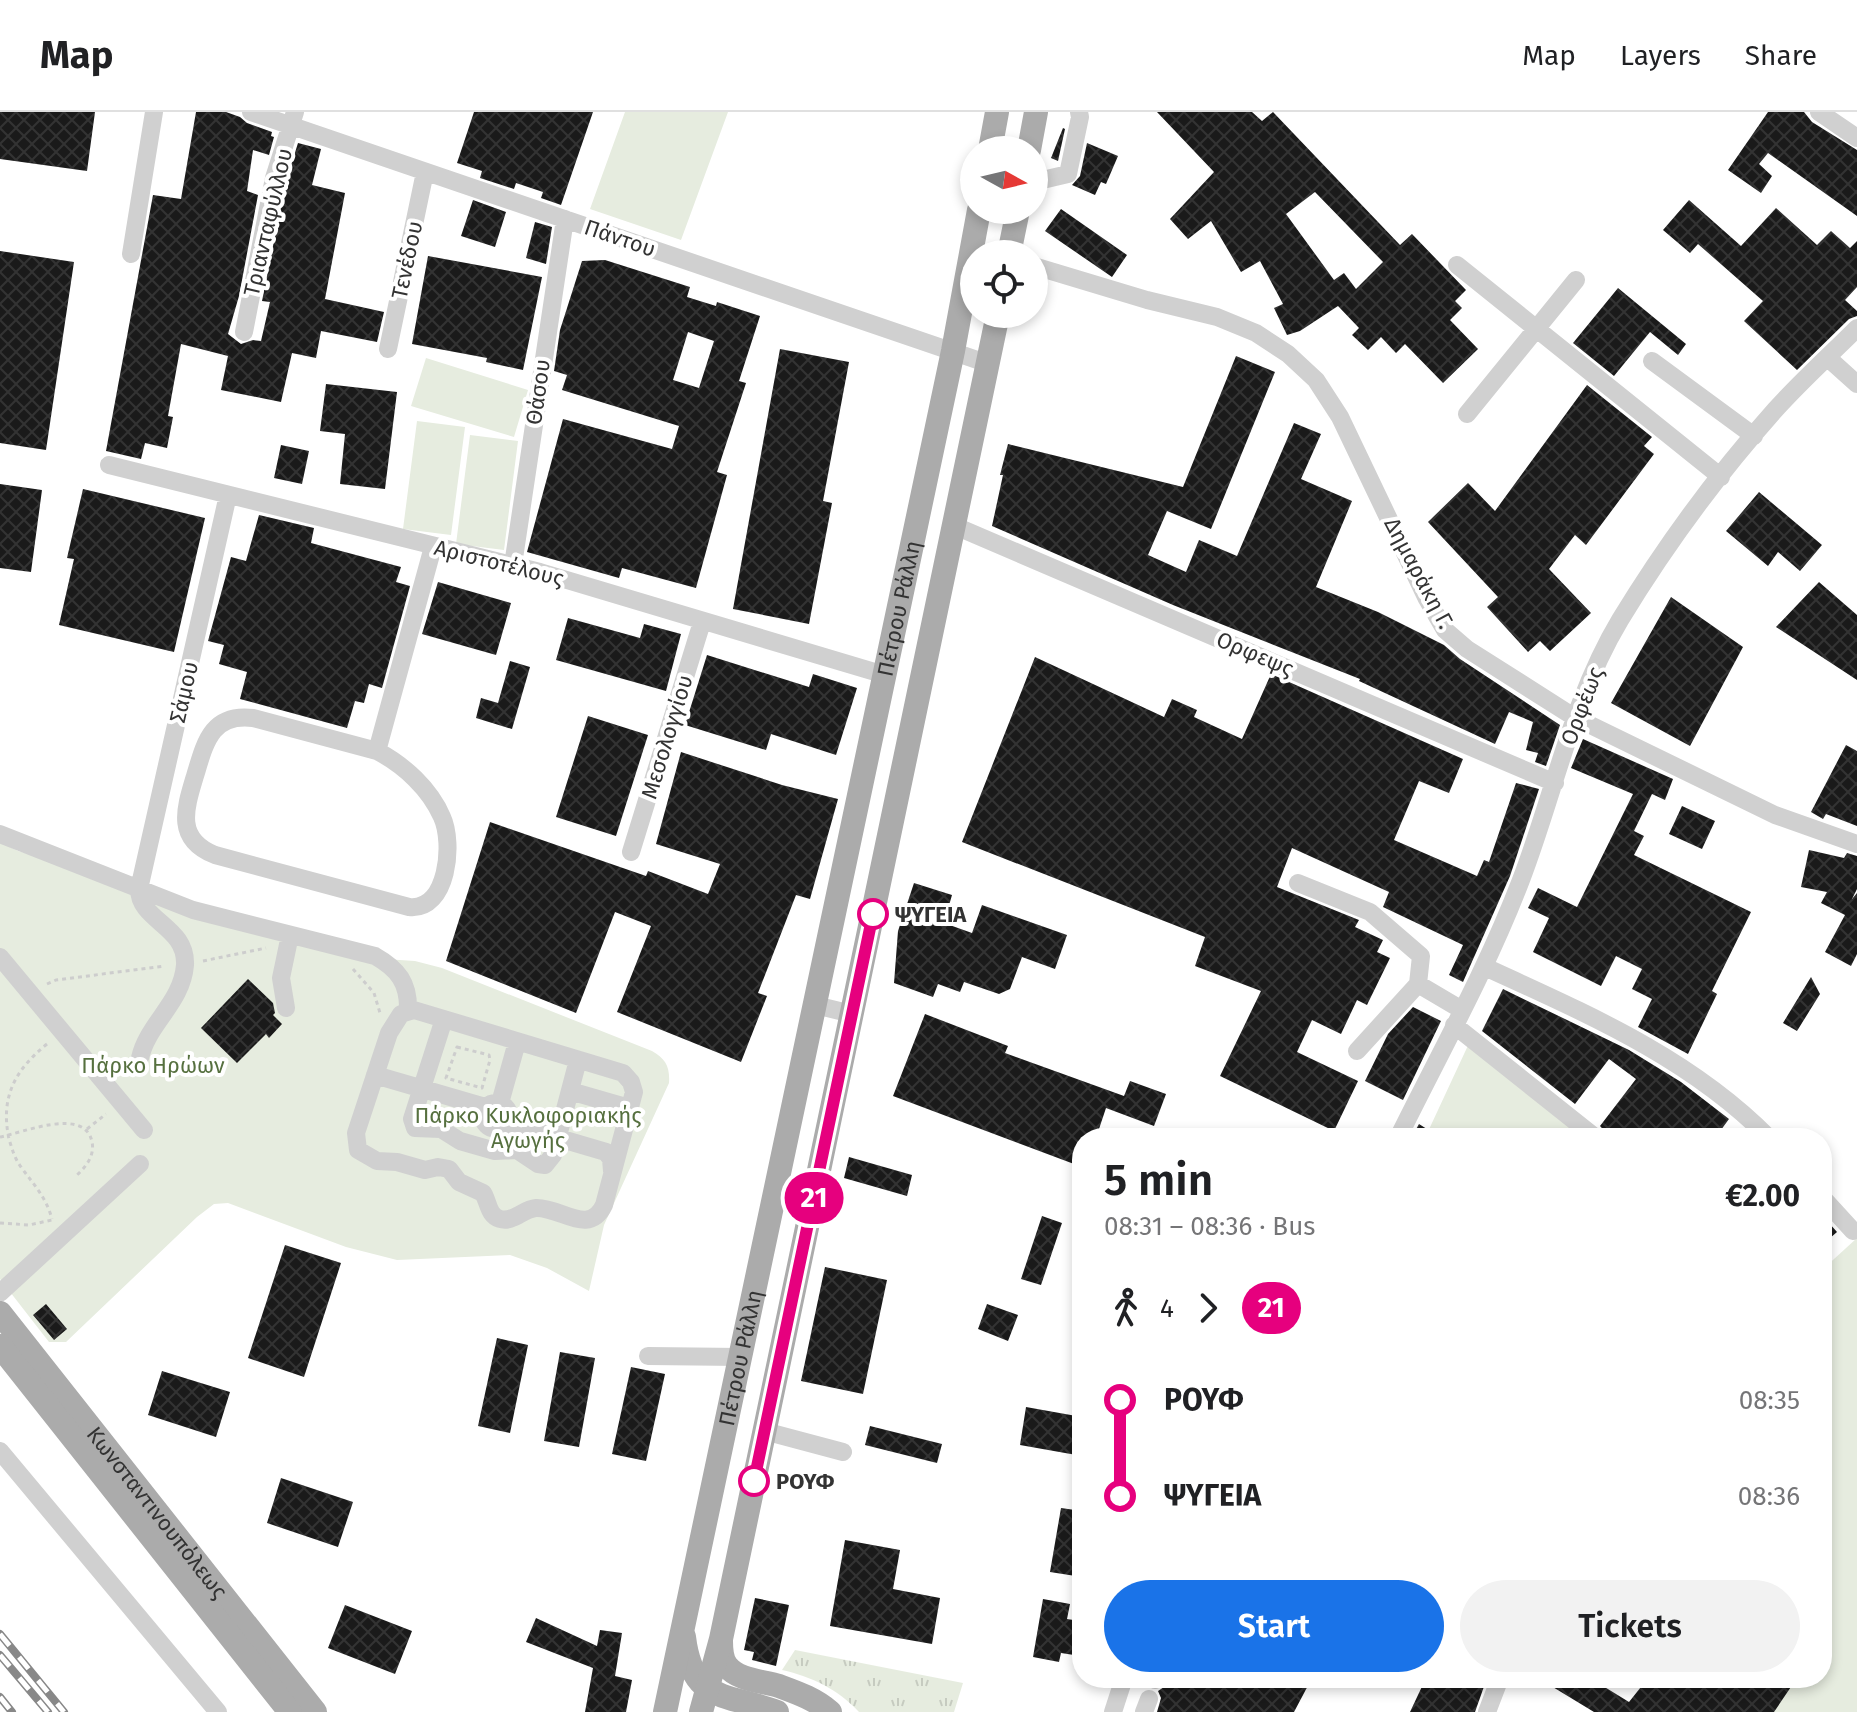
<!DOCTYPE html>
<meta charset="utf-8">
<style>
body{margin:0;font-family:"Fira Sans",sans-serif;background:#f2f2f2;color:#202124;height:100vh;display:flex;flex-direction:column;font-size:30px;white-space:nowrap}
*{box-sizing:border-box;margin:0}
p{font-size:26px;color:#757577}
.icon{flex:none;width:44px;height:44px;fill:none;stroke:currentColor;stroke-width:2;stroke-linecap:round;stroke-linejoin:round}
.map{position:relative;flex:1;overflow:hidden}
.panel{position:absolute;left:1072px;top:1016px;width:760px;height:560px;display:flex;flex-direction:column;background:#fff;border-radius:32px;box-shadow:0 4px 12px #0003}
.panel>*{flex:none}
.badge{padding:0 16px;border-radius:26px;font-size:28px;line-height:52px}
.needle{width:52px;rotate:98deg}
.buttons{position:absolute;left:960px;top:24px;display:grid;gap:16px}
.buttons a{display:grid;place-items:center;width:88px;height:88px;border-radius:50%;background:#fff;box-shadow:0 4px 12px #0003;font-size:40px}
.map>.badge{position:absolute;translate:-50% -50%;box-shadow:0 0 0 4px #fff}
.legs{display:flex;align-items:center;gap:12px;height:88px;padding:0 32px;font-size:26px}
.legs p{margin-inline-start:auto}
.overview{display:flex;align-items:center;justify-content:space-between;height:136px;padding:0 32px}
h1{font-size:44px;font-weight:600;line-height:60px}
.button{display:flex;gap:16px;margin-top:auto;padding:16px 32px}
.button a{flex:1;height:92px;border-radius:48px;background:#1a73e8;color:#fff;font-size:32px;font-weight:600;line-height:92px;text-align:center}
.button a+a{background:#f2f2f2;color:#202124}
ul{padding:0 32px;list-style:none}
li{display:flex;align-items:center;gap:28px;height:96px;font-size:30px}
li i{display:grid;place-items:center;width:12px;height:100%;margin:0 10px;background:currentColor}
li i::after{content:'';width:20px;height:20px;margin:-10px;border:6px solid;border-radius:50%;background:#fff}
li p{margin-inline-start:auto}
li:first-child i{background:linear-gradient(#0000 50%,currentColor 0)}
li:last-child i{background:linear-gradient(currentColor 50%,#0000 0)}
header{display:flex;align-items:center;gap:48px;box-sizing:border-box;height:112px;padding:0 40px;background:#fff;border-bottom:2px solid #e0e0e0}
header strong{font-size:38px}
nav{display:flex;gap:44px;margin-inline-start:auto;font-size:28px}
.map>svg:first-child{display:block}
</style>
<header>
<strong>Map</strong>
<nav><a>Map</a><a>Layers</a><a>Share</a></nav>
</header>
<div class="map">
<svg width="1857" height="1600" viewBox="0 0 1857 1600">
<defs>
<pattern id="grass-tufts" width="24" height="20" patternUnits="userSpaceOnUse" patternTransform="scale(2)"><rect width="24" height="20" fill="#e6ecdf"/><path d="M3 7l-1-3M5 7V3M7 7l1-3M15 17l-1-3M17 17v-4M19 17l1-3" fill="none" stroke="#c6cbc0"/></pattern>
<pattern id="building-cross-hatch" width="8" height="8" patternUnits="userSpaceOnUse" patternTransform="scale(2)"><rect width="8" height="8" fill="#1a1a1a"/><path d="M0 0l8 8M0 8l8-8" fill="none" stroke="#333"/></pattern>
</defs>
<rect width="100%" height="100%" fill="#fff"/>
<path fill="url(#grass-tufts)" d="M795 1538 963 1571 954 1600H859C838 1577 812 1565 782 1558Z"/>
<path fill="#e6ecdf" d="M625 0H728L681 128 590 97Z
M426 246 528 278 514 325 411 294Z
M417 309 465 315 451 423 403 417Z
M470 323 518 329 504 438 456 432Z
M0 730 18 739 384 847 415 849 442 856 652 939C666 947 670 955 669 971L604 1113 589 1179 547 1156 510 1143 397 1148 346 1135 228 1091 214 1092 197 1105 66 1230H49L0 1167Z
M1471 927 1592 1026H1425Z
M1857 1126V1600H1756L1778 1566H1822V1158Z"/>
<path fill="url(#building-cross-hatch)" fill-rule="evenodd" d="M0 0H95L87 59 0 47Z
M196 0H226L240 5 247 11 272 20 271 24 274 25 269 43 253 38 247 79 258 83 239 184 228 222 241 232 253 228 261 229 270 190 262 189 286 69 298 31 321 37 312 73 345 81 325 187 384 200 377 230 321 219 316 246 292 241 281 290 221 278 228 244 181 232 168 304 173 305 167 336 145 331 141 347 106 339 153 83 181 87Z
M474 0H593L561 93 541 86 543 80 516 71 514 77 480 66 482 59 457 51Z
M1157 0H1252L1262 9 1273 0 1400 133 1412 122 1466 178 1455 189 1462 196 1450 208 1478 237 1443 271 1405 232 1396 241 1381 225 1368 238 1352 223 1359 216 1338 194 1300 219 1287 223 1274 196 1283 192 1260 149 1241 160 1211 109 1188 127 1170 107 1214 60ZM1315 80 1383 150 1356 177 1344 161 1334 168 1286 102Z
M1768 0H1804L1812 10 1857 38V104L1768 41 1759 52 1772 64 1761 81 1728 58Z
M1063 16 1065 17 1058 49 1051 46Z
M1087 31 1118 44 1106 72 1101 70 1095 83 1072 73 1080 64Z
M473 88 506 100 495 135 461 124Z
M1689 88 1741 134 1776 96 1817 133 1831 119 1850 136 1857 129V175L1845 188 1857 199V204L1849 207 1797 258 1744 209 1763 189 1698 132 1690 141 1663 118Z
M1061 97 1127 143 1112 165 1045 119Z
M535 110 552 115 546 152 526 146Z
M0 139 74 150 46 338 0 331Z
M428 144 542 165 523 258 486 250 487 246 412 232Z
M605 148 690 175 687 185 716 194 717 190 760 204 739 269 746 271 717 360 727 363 696 476 622 456 619 466 527 440 563 307 672 337 679 314 562 278 567 263 554 259 560 218 582 149ZM688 220 714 229 699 276 673 268Z
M1618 176 1686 232 1678 243 1650 220 1614 264 1573 231Z
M780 237 849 250 823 389 832 391 809 512 733 497Z
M1236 244 1275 260 1211 417 1167 399 1148 443 1186 460 1199 428 1237 444 1294 311 1321 322 1301 367 1352 389 1316 475 1378 500 1444 533 1460 547 1560 613 1546 654 1535 650 1538 641 1526 638 1533 610 1509 600 1495 632 1359 569 1360 567 1173 493 992 414 1003 363H1000L1008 332 1183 375Z
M326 272 397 280 385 377 340 372 345 322 320 319Z
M1587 273 1652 325 1644 334 1654 342 1586 433 1575 423 1549 457 1591 501 1550 539 1540 529 1528 540 1487 495 1498 485 1428 410 1468 371 1495 399Z
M281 333 309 339 302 372 274 366Z
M0 372 42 378 31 460 0 456Z
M83 377 205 406 174 540 59 513 74 447 67 446Z
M1759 380 1822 433 1800 459 1778 440 1768 454 1726 419Z
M259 403 314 416 311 431 401 455 396 470 410 474 382 576 369 572 364 591 355 589 347 616 240 587 247 560 219 552 224 533 208 529 231 445 246 449Z
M438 470 511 491 496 543 422 522Z
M1819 470 1857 503V568L1776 515Z
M1671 485 1743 535 1690 634 1611 591Z
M568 506 640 526 644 512 681 522 666 579 556 548Z
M707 543 809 575 813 562 857 576 836 643 771 622 766 638 685 613Z
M1035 545 1164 605 1172 587 1197 598 1194 605 1242 627 1271 562 1463 647 1449 681 1419 669 1394 728 1477 764 1484 748 1489 750 1516 671 1539 677 1510 764 1463 870 1449 863 1463 833 1383 795 1389 780 1292 736 1277 775 1359 808 1355 815 1383 828 1377 840 1390 846 1367 893 1357 888 1341 922 1312 908 1297 940 1358 969 1334 1019 1220 964 1261 879 1195 854 1205 825 962 730Z
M510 549 530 555 512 617 476 606 481 586 498 591Z
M588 604 648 623 616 724 556 705Z
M1583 627 1673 667 1665 688 1652 682 1634 719 1644 724 1634 743 1751 800 1712 879 1717 882 1688 942 1638 915 1652 887 1632 877 1642 857 1616 844 1601 874 1533 840 1549 806 1528 796 1538 776 1577 795 1633 682 1571 656Z
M1846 633 1857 639V714L1826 702 1823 707 1811 700Z
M681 640 782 673 838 687 810 787 796 783 758 881 767 884 741 950 617 900 651 814 615 800 576 901 446 849 490 710 646 764 648 759 708 782 720 752 656 732Z
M1682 694 1715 709 1702 737 1669 722Z
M1809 738 1844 746 1847 741 1857 744V777L1852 787 1857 781V842L1851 854 1825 840 1845 803 1821 791 1827 780 1801 775Z
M914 771 952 783 944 811 972 821 982 793 1067 823 1055 857 1022 845 1010 877 999 882 964 870 960 880 938 872 933 885 894 871 898 819Z
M1811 865 1820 882 1797 919 1783 911Z
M248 867 273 891 275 901 273 903 282 912 269 926 266 922 237 951 201 916Z
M1503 877 1629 938 1681 970 1729 1007 1715 1026H1611L1600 1014 1636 967 1609 947 1575 992 1482 919Z
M1413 895 1441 909 1403 988 1365 969 1388 922Z
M925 902 1008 934 1005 941 1124 984 1130 969 1166 982 1154 1014 1106 996 1096 1026H1082V1055L893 984Z
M1419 1012 1441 1026H1411Z
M849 1045 912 1063 907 1084 844 1066Z
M1822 1103 1837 1120 1822 1133Z
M1042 1104 1062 1111 1041 1173 1021 1167Z
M285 1133 341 1151 304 1265 248 1246Z
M825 1155 887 1168 863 1282 801 1269Z
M46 1192 67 1217 54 1228 33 1203Z
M987 1192 1018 1203 1008 1229 978 1217Z
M497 1226 528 1233 510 1321 478 1314Z
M560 1240 595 1246 579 1335 544 1329Z
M631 1255 665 1262 646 1349 612 1342Z
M162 1259 230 1280 216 1325 148 1303Z
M1026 1295 1082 1305V1344L1020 1333Z
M870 1314 942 1332 937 1351 865 1333Z
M281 1366 353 1390 338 1435 267 1411Z
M1061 1396 1082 1399V1465L1050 1460Z
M845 1428 900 1438 893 1477 940 1486 932 1532 830 1514Z
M755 1486 789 1493 776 1554 752 1548 754 1540 744 1538Z
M1043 1487 1070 1492 1067 1507 1080 1509 1074 1543 1061 1541 1059 1550 1033 1545Z
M345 1493 412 1519 395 1562 328 1536Z
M536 1506 597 1534 600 1518 622 1521 615 1564 632 1568 626 1600H585L593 1556 526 1530Z
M1167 1566H1312L1294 1600H1157L1161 1586 1158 1579 1164 1575Z
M1426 1566H1487L1475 1600H1410Z
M1538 1566H1590L1629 1590 1648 1566H1797L1774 1600H1594Z"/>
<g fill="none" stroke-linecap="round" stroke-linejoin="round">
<path stroke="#cdcdcd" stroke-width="3" stroke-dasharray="4 4" stroke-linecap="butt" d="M203 849 266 836
M353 857 374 881 380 901
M47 872 56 868 165 854
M47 932C15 958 0 985 9 1027 12 1037 15 1047 21 1055 34 1073 46 1085 52 1107
M457 935 489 943 490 948 482 976 446 966Z
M87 1017 106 1002
M0 1025C22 1021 85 994 92 1030 95 1043 86 1055 77 1063
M0 1111 29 1113 52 1108"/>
<path stroke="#d0d0d0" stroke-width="18" d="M251 0 989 252
M1819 0 1857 26
M1034 70 1068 62 1080 5 1079 0
M131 142 154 0
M1457 153 1721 365
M1034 154 1147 188 1217 205 1256 221 1288 242 1316 268 1340 305 1427 487 1445 518 1467 537 1574 605 1775 703 1857 732
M244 220 274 66 295 0
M388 237 425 60
M1828 246 1857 272
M1652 249 1754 324
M1467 302 1576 168
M109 353 540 460 885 563
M955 414 1555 671
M513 453 565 107
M377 639C404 653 430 677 442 705 454 731 448 799 409 795L215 743C175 727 185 697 195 664 205 631 211 601 253 606L377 639 433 435
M0 722 193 798 375 844C398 857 409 871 408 899
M631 740 702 510
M1298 771 1370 800 1421 844 1418 872 1462 898
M0 845 144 1018
M1485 855C1587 902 1689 945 1769 1026
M815 893 852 902
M286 896 281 866 290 823
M414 898 623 961 631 970 634 980 604 1093C589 1125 561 1095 536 1096 523 1097 513 1111 500 1107 488 1103 489 1091 483 1081L459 1070 449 1057 438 1055 425 1058 397 1050 377 1049 358 1038 356 1021 389 921 401 902Z
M444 907 412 1007 415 1016 441 1017 460 1029 495 1039 517 1038 538 1052 545 1053 553 1043 578 948
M1454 913 1596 1026
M1357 939 1418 872
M140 946C148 911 182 891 185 853 187 814 139 809 139 777L228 383
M375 963 485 995
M570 979 629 996
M483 1004a13 13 0 1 1 26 0a13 13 0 1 1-26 0Z
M500 991 517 930
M507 1011 606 1040 611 1047 612 1059
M1398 1026C1440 941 1487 857 1521 768 1554 682 1572 588 1620 508 1665 434 1718 362 1775 298 1801 269 1830 243 1857 216
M1822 1085 1853 1119
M0 1181 140 1052
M648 1244 741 1245
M764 1319 843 1340
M0 1339 218 1600
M1154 1566 1155 1568
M1113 1600 1124 1566
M1144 1600 1149 1587
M1487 1600 1500 1566"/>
<g stroke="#ababab" stroke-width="24">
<path d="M990 38 997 0"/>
<path d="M1029 38 1036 0"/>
<path d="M1009 142 1018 98"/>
<path id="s1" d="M0 1201 315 1600"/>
<path d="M0 1234 290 1600"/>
<path d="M684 1525C692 1592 727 1581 777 1600"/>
<path d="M721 1529C721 1538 721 1547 727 1554 737 1568 763 1569 779 1574 798 1581 815 1587 830 1600"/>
<path id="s2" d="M665 1600 953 239 979 98"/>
<path d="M701 1600 721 1527 998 202"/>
</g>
<defs>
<path id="rail" d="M0 1522 64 1600
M0 1543 48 1600
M0 1585 12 1600"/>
</defs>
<use href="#rail" stroke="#888" stroke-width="8"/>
<use href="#rail" stroke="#fff" stroke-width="5" stroke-dasharray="15" stroke-linecap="butt"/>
</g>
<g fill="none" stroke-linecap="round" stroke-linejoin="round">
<defs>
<path id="line-1" d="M754 1369 873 802"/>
</defs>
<use href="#line-1" stroke="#fff" stroke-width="18"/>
<use href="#line-1" stroke="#e6007e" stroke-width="12"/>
</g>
<g fill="#fff" stroke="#e6007e" stroke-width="4">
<circle cx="873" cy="802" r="14"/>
<circle cx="754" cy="1369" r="14"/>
</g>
<g text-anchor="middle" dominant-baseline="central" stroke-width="8" stroke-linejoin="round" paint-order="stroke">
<g font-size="22" fill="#333" stroke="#fff">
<text transform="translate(268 110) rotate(-77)">Τριανταφύλλου</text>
<text transform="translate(620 126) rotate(19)">Πάντου</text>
<text transform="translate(407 148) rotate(-78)">Τενέδου</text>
<text transform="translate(538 280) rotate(-82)">Θάσου</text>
<text transform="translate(499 451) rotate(14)">Αριστοτέλους</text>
<text transform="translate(1419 461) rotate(62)">Δημαράκη Γ.</text>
<text stroke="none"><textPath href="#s2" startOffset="1128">Πέτρου Ράλλη</textPath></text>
<text transform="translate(1255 542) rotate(23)">Ορφεψς</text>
<text transform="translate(184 580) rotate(-77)">Σάμου</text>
<text transform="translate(1582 594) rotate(-69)">Ορφέως</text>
<text transform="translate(667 625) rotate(-73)">Μεσολογγίου</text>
<text stroke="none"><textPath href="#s2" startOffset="362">Πέτρου Ράλλη</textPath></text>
<text stroke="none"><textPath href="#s1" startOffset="254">Κωνσταντινουπόλεως</textPath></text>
</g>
<g font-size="22" font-weight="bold" fill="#333" stroke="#fff" text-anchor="start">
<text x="895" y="802">ΨΥΓΕΙΑ</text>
<text x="776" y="1369">ΡΟΥΦ</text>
</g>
<g font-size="22" fill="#56703f" stroke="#fff">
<text x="153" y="953">Πάρκο Ηρώων</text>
<text x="528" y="1003">Πάρκο Κυκλοφοριακής<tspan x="528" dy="25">Αγωγής</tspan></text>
</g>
</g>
</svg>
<div class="buttons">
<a><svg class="needle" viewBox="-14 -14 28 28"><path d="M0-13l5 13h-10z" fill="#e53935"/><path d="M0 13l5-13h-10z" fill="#757577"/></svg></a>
<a><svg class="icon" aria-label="locate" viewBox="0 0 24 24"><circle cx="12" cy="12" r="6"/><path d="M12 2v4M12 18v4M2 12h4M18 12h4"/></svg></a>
</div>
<b class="badge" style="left:814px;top:1086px;background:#e6007e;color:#fff">21</b>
<section class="panel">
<div class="overview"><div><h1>5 min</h1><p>08:31 – 08:36 · Bus</p></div><b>€2.00</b></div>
<div class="legs"><svg class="icon" aria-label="walk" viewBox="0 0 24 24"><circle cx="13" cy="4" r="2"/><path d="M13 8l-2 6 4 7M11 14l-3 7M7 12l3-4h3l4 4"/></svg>4<svg class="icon" aria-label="forward" viewBox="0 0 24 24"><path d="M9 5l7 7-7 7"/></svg><b class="badge" style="background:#e6007e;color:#fff">21</b></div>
<ul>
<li><i style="color:#e6007e"></i><b>ΡΟΥΦ</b><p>08:35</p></li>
<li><i style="color:#e6007e"></i><b>ΨΥΓΕΙΑ</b><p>08:36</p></li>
</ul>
<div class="button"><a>Start</a><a>Tickets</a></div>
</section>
</div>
